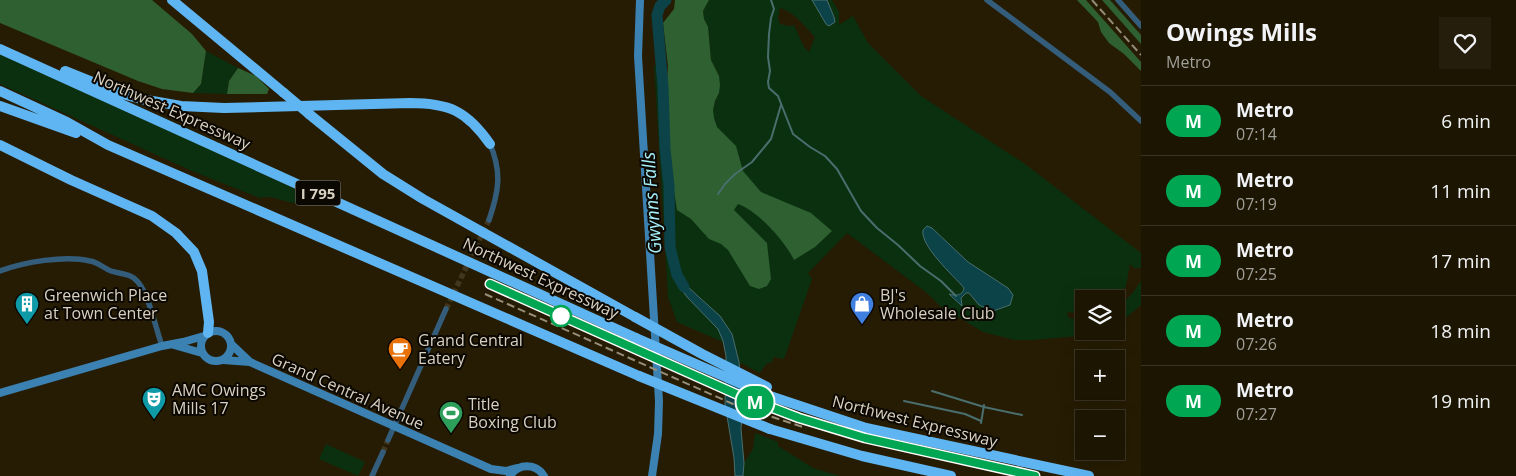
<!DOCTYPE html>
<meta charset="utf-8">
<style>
body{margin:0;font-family:"Open Sans",sans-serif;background:#251e0c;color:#f1f3f6;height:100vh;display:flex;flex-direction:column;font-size:19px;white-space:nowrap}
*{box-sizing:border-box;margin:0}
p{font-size:16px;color:#a09f99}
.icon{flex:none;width:28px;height:28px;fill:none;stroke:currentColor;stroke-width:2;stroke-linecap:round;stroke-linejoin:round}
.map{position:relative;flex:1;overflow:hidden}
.panel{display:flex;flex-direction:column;background:#1c1502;width:375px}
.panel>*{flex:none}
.badge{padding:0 10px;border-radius:16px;font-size:18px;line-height:32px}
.fabs{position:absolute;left:1075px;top:290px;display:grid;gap:10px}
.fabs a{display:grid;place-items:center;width:50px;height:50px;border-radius:0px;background:#1c1502;box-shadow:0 5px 20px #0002,0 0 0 1px #3a3424;font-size:25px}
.map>.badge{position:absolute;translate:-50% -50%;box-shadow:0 0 0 2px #fff}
.round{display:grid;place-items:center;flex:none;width:52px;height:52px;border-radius:0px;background:#251e0c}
.headline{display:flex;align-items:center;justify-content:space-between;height:85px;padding:0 25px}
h1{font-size:24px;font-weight:700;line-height:38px}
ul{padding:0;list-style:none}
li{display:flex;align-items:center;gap:15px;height:70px;padding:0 25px;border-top:1px solid #3a3424}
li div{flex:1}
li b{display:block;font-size:19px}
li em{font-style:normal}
li .badge{min-width:55px;font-weight:700;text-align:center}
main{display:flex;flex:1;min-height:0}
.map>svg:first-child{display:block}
</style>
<main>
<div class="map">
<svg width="1141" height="476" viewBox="0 0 1141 476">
<rect width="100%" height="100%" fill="#261c03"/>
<path fill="#0b300f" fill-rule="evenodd" d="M709 0H812L816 7 835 22 834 17 827 0H832L839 12V25L853 16 868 43 921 96 1025 164 1141 253V268H1134L1130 264 1126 286 1116 300V299H1084V314L1067 312 1069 318 1084 321V331H1108L1104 334 1032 340H1015L983 332 940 306 927 293 847 233 808 273 812 279 784 359 774 357 772 362 766 364 760 373 739 362 736 348 677 322 668 297 654 65 713 110 715 101 719 93V76L711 60 708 27 704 19 703 11ZM780 8C796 13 804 26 815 37L809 52 804 47 794 25 789 26 780 24 778 18ZM932 228 968 262 981 271 979 305 968 293H966L963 296 964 288 926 245Z
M206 51 238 68 229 81 227 94 193 93 201 84Z
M0 52 293 188 298 194V203C284 204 276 194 260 198L192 171 0 84Z
M1141 281V305L1116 326V308L1131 295Z
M755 433 778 442V446L813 468 840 476H743L744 463 753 449Z
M326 444 365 462 358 476 319 459Z"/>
<path fill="#2e6031" d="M0 0H152L192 34 206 51 201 84 193 93 162 89 138 81 0 23Z
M675 0H709L703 11 704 19 708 27 711 60 719 76 720 85 719 93 715 101 713 110 714 118 717 127 736 146 743 171 761 192 811 213 832 231 815 247 794 260C785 241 758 211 738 204L734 210 767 243 771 279 767 286 759 289 750 286 728 250 721 244 709 239 691 219 677 210 669 159V143L664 122 668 66 663 23 674 9Z
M1077 0H1086L1141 62V71L1124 54 1109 43 1101 32 1098 22Z
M1102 0H1110L1141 35V44Z
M238 68 256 76 269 89 267 94H227L229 81Z"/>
<path fill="#0c4349" stroke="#496e6d" d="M812 0H827L834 17 835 22 829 26 826 24Z
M927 226 932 228 968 262 1008 288 1013 295 1010 305 993 311 979 305 969 293H966L961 298 962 306 949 294C955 296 963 296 964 288 953 275 920 246 923 230Z
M677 275 682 277 687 286 700 298 720 316 732 334 739 362 743 403 741 429 744 463 743 476H735L734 458 725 404 726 356 723 341 718 329 687 297 676 282Z"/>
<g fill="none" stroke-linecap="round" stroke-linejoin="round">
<path stroke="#496e6d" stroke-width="2" d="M771 0 774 9 771 18 769 34 768 57 770 71 768 82 769 88 778 96 793 134 810 147 825 156 837 169 861 211 877 228 898 245 920 266 941 281 956 296
M718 194 725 184 735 174 752 162 771 139 781 105
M932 391 984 407 1022 415
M904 401 965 414 981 421
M981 423 984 405"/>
<path stroke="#0c4349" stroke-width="11" d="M666 0 660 6 657 15 663 87 665 149 669 186 670 247 677 275 684 287"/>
<path stroke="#413720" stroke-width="5.5" stroke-dasharray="5.5 3" stroke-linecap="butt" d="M446 309 489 220
M383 452 388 440"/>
<path stroke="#345d7c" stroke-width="5.5" d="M987 0 1110 92 1141 121
M1118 0 1141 26
M489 220C499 191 502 172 490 144
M0 271C24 262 65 255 90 261 98 262 103 268 111 271 120 274 131 273 138 282 149 295 156 329 162 346
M388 440 446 309
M372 476 383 452"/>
<path stroke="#3b81b2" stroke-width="8" d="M640 0 638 56 659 401 658 434 652 476
M201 346a15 15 0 1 1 30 0a15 15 0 1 1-30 0Z
M231 344 250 362 491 469 506 471 517 468
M174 345 202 353
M223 360 250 362
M0 393 162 346 183 342 204 336
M510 476C518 463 536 463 544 476"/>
<path stroke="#5fb5f2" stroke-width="10" d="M172 0 284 93
M0 49 636 338
M65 71 122 94 141 99 181 106 224 108 410 103C449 103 467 111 490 144
M0 91 67 122 108 145 639 376
M0 106 76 133
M309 114 383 174 423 199 635 317
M0 145 71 180 152 216 176 233 194 252 202 271 209 322 208 333
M767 395 866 428 1089 476
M770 429 862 456 951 476"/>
<path stroke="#958d7a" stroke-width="2" stroke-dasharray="8 4" stroke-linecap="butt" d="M1092 0 1141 55
M490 284 736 394 799 418 865 438 1035 476
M485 294 733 404 806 428"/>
<path stroke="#5fb5f2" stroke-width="10" d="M284 93 309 114
M635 317 702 354 767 387
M636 338 767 395
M639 376 770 429"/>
</g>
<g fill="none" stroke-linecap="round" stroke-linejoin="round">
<defs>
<path id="line" d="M490 284 736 394 799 418 865 438 1035 476"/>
</defs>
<use href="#line" stroke="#fff" stroke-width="11"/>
<use href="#line" stroke="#00a651" stroke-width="8"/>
</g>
<defs>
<symbol id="building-pin" viewBox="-11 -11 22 30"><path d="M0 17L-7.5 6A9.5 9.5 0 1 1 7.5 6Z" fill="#0f9aa8" stroke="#0b0701"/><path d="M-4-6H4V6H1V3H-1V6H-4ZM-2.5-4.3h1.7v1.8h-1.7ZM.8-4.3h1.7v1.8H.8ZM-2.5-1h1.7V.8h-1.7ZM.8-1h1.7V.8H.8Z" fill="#fff"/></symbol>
<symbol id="shop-pin" viewBox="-11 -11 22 30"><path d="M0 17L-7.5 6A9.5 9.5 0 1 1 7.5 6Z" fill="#3f7fe0" stroke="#0b0701"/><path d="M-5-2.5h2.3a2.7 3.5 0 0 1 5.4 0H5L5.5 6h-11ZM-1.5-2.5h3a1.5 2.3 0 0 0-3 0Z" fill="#fff"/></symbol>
<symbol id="cafe-pin" viewBox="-11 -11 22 30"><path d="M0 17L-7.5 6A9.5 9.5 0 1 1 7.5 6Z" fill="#e8710a" stroke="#0b0701"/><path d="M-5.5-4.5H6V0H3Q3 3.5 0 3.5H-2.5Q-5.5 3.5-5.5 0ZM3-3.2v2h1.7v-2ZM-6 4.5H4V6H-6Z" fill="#fff"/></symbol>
<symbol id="theatre-pin" viewBox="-11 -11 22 30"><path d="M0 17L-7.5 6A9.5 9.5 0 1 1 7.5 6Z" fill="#0f9aa8" stroke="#0b0701"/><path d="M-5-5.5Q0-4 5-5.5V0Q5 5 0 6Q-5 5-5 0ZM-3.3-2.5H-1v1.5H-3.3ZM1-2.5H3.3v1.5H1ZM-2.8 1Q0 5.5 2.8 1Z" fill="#fff"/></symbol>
<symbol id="stadium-pin" viewBox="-11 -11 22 30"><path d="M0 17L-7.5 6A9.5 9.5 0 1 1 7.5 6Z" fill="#2e9e5b" stroke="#0b0701"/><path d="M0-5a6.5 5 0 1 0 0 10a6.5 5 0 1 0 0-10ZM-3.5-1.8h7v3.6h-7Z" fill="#fff"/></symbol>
</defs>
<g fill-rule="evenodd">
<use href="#building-pin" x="13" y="290" width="28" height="38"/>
<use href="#shop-pin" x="848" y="290" width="28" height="38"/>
<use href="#cafe-pin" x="386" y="335" width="28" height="38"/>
<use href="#theatre-pin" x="140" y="385" width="28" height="38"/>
<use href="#stadium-pin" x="437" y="399" width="28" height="38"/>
</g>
<circle fill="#fff" stroke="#00a651" stroke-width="2.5" cx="561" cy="316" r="10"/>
<g text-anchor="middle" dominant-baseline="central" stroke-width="4" stroke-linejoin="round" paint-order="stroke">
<rect fill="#0b0701" stroke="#9a9488" stroke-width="1" x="295.5" y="180.5" width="45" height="25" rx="4"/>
<g font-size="15" font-weight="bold" fill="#d8d1c2">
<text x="318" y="193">I 795</text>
</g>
<g font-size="16" fill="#d8d1c2" stroke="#0b0701">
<text transform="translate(172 110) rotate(24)">Northwest Expressway</text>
<text transform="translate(541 278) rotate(25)">Northwest Expressway</text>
<text transform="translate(348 391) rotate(24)">Grand Central Avenue</text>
<text transform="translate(915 421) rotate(14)">Northwest Expressway</text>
</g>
<g font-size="16" fill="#d8d1c2" stroke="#0b0701" text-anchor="start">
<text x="44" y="295">Greenwich Place<tspan x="44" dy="18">at Town Center</tspan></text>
<text x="880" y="295">BJ's<tspan x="880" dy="18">Wholesale Club</tspan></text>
<text x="418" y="340">Grand Central<tspan x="418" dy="18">Eatery</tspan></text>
<text x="172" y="390">AMC Owings<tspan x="172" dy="18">Mills 17</tspan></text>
<text x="468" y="404">Title<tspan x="468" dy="18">Boxing Club</tspan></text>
</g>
<g font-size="18" font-style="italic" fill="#a6eff8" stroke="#0b0701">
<text transform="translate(651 203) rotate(-94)">Gwynns Falls</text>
</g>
</g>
</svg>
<div class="fabs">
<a><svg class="icon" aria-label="layers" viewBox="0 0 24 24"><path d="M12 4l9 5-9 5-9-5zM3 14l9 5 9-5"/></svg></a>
<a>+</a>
<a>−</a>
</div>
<b class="badge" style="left:755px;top:402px;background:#00a651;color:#fff">M</b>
</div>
<section class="panel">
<div class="headline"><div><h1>Owings Mills</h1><p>Metro</p></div><a class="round"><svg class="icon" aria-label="heart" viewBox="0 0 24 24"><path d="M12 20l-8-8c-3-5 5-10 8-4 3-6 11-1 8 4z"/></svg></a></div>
<ul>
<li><span class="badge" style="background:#00a651;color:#fff">M</span><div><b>Metro</b><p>07:14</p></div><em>6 min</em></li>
<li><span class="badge" style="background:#00a651;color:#fff">M</span><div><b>Metro</b><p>07:19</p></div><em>11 min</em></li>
<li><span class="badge" style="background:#00a651;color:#fff">M</span><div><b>Metro</b><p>07:25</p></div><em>17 min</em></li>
<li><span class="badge" style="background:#00a651;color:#fff">M</span><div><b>Metro</b><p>07:26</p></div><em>18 min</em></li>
<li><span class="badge" style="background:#00a651;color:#fff">M</span><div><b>Metro</b><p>07:27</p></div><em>19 min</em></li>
</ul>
</section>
</main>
